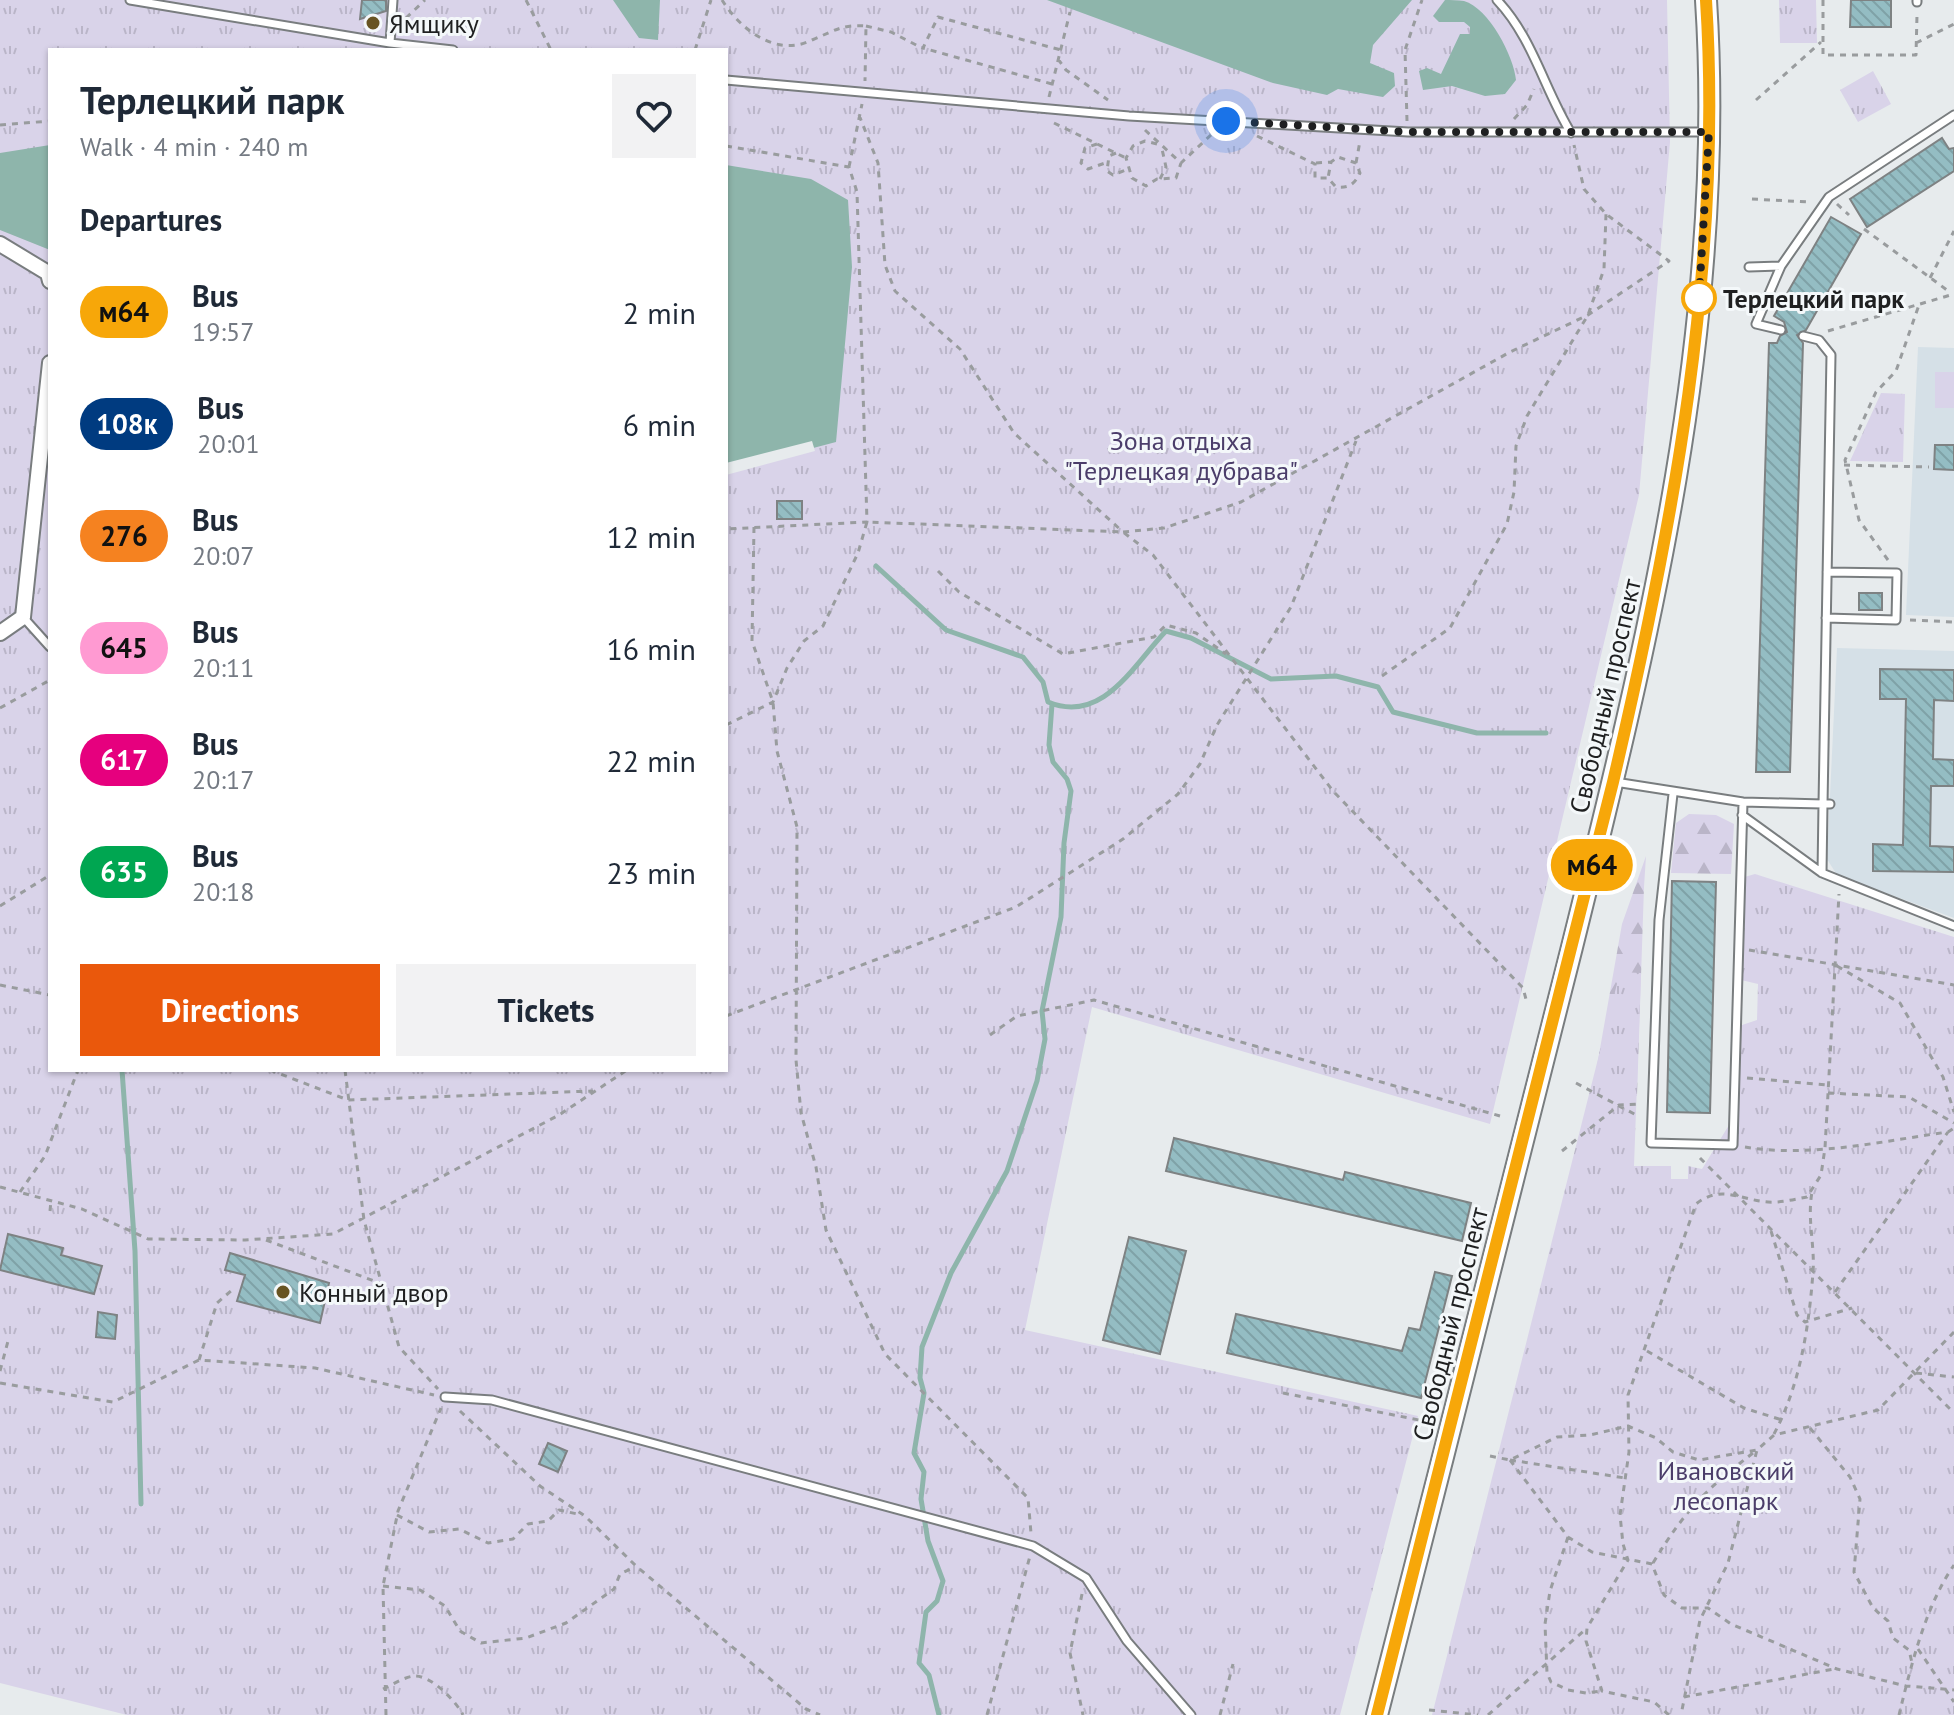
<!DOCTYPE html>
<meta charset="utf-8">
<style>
body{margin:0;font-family:"PT Sans",sans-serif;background:#f2f2f3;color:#1f2937;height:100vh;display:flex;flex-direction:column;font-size:30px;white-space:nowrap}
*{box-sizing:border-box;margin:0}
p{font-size:26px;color:#747a83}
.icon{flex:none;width:44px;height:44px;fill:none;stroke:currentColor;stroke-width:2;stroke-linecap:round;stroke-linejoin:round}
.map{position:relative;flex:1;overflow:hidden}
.sheet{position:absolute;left:48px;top:48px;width:680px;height:1024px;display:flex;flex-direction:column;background:#fff;border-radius:0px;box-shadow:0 2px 6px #0004}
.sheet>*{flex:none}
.badge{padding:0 16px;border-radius:26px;font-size:28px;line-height:52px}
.you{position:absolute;width:40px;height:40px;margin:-20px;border:6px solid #fff;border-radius:50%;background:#1a73e8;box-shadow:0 0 0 12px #1a73e833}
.map>.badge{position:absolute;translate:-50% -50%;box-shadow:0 0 0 4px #fff}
h2{padding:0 32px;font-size:30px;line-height:72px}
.round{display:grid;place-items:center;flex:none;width:84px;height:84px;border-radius:0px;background:#f2f2f3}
.headline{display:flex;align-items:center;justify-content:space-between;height:136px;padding:0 32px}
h1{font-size:38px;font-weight:800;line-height:60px}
.cta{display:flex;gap:16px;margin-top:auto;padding:16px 32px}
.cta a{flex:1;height:92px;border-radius:0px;background:#ea580c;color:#fff;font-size:32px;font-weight:800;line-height:92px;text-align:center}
.cta a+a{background:#f2f2f3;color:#1f2937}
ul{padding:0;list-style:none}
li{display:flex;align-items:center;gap:24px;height:112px;padding:0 32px}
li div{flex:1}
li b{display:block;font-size:30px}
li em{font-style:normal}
li .badge{min-width:88px;font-weight:700;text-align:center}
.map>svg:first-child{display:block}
</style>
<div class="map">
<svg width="1954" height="1715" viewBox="0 0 1954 1715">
<defs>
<pattern id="forest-firs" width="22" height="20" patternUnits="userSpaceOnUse" patternTransform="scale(2)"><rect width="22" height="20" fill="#d9d3e9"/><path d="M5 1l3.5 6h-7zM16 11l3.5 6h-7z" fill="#bab5c8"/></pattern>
<pattern id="park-tufts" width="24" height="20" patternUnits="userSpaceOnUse" patternTransform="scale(2)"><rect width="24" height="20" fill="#d9d3e9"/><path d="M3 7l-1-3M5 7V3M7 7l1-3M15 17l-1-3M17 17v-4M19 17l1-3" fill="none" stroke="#bab5c8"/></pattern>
<pattern id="building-back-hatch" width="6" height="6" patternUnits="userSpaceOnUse" patternTransform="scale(2)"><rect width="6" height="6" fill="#94bdc3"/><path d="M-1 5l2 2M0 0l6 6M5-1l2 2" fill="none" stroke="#7fa2a7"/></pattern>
</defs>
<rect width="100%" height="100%" fill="#e7ebed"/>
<path fill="#d5e0e7" d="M1918 347 1954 348V617L1906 615Z
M1837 648 1954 651V918L1837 875 1827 859Z"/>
<path fill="#d9d3e9" d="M1935 372H1954V408H1935Z"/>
<path fill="url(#forest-firs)" d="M1689 814 1716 815 1734 824 1731 874 1671 873 1676 823Z
M1646 856 1644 887 1637 1096 1606 1092 1595 1077 1622 924Z"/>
<path fill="url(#park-tufts)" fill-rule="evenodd" d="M0 0H1667L1670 142 1639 495 1490 1124 1092 1007 1025 1330 1418 1416 1340 1715H127L0 1683ZM50 50H726V1070H50Z
M1779 0H1816L1817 43H1780Z
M1873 71 1891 104 1858 122 1840 90Z
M1881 393 1905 394 1903 462 1850 461Z
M1755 874 1954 937V1715H1432L1620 972 1641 973 1634 1166H1671V1179H1688V1166L1702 1169 1729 1125 1736 1027 1757 1020 1758 984 1737 979 1741 878Z"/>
<path fill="#8eb5ab" d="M613 0H660L658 40 639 38Z
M1047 0H1412L1373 45 1370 63 1394 73 1395 86 1383 97 1338 89 1327 95 1273 83Z
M1445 0C1451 0 1458 0 1464 1 1489 8 1514 57 1516 80L1505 94 1485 96 1452 86 1423 90 1419 71 1427 68 1441 74 1460 34H1470V27L1464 22H1439L1433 16Z
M50 145V250L0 230V153Z
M726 165 811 179 848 200 852 267 836 442 726 471Z"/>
<path fill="#e7ebed" d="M812 441 815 451 726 475V463Z"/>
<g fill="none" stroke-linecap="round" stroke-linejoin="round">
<path stroke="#8eb5ab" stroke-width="5" d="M876 566 946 630 1023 657 1043 682 1048 702C1103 725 1134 664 1166 631L1191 638 1271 679 1336 676 1378 687 1393 712 1477 733H1546
M122 1070 135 1251 141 1504
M939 1715 929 1675 919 1663 926 1612 937 1601 943 1581 928 1541 921 1499 924 1472 914 1453 924 1393 920 1378 922 1347 951 1273 1007 1171 1037 1081 1045 1039 1042 1011 1061 917 1064 843 1071 791 1067 779 1053 762 1049 745 1052 704"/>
</g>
<path fill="url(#building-back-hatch)" stroke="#7e8283" stroke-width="2" d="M362 0H386V11L360 19Z
M1851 0H1891V27H1850Z
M1942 138 1949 149 1954 148V171L1867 227 1850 199Z
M1831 217 1861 234 1806 330 1797 335 1803 343 1790 772H1756L1769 343H1777L1780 336 1787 332 1784 322 1774 316Z
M1935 445H1954V470L1934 469Z
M777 501H802V519H777Z
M1859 593H1882V610H1859Z
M1880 669 1954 670V701L1934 700 1933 759 1954 760V786H1931L1930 846 1954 847V872L1873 871V844L1903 845 1906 699H1880Z
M1672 881 1716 882 1710 1113 1667 1112Z
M1174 1138 1343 1180 1345 1172 1471 1203 1462 1241 1166 1171Z
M8 1234 63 1248 61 1255 102 1266 94 1294 0 1270Z
M1129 1237 1186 1251 1160 1354 1103 1340Z
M230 1253 329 1283 320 1323 237 1301 245 1275 225 1270Z
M1435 1272 1452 1276 1421 1398 1227 1353 1236 1314 1402 1351 1409 1328 1420 1330Z
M98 1312 117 1315 115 1339 96 1337Z
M548 1443 567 1451 558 1472 539 1464Z"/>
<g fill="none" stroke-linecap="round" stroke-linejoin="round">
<defs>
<path id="lane" d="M130 0 390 43 453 50
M1497 0C1533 38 1544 89 1571 133
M1917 2V0
M390 43 393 0
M726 80 1129 116 1408 132H1706
M1781 266 1756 324 1781 330
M1749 267 1781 266 1829 197 1954 115
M23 617 50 647
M1826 618 1896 620 1897 573 1827 572
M1615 782 1743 802 1823 804 1831 355 1819 340 1803 336
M1673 794 1659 920 1651 1143 1733 1145 1743 802
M1742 815 1822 873 1954 926
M1822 873 1823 804H1830
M445 1397 492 1400 1033 1546 1086 1578 1127 1641 1191 1715"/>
<path id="street" d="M0 244 48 273 50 281
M0 633 23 617 50 363"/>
<path id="secondary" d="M1377 1715C1442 1459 1509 1203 1572 947 1649 637 1727 322 1706 0"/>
</defs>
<use href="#lane" stroke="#797d7f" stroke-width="11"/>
<use href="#street" stroke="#797d7f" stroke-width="18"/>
<use href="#secondary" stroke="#797d7f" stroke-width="24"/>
<path stroke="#999c9e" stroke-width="3" stroke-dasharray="6 6" stroke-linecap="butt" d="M526 0 551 50
M722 0C740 29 776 58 812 40 834 31 842 24 866 26L865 81
M1823 0V55H1916L1917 15
M406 18 425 0
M866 26 891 32 922 48
M1916 43 1954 24
M695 50 711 0
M1058 59 1066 70 1108 100
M1052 84 923 48 938 17 1061 50
M1049 97 1070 12
M1756 100 1821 42
M859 115 878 163 885 265 895 291 960 349 1014 433 1123 532 1164 528 1241 502 1510 352 1588 315 1669 261 1606 214 1584 189 1574 145
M1514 119 1527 105 1534 89
M1407 121 1405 50 1422 0
M1054 123 1126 158
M0 125 50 121
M1145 130 1181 163 1213 133
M1257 136 1315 164V178H1328L1336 187C1349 188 1354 185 1360 173L1356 163 1338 157 1331 162 1328 178
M1097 144 1085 148 1081 163 1088 169 1105 163
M1157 144 1145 141 1133 146 1126 158 1132 178 1146 186 1157 179 1176 178 1181 163
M726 146 849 167 857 192 867 522 726 529
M1116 153 1109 156 1107 171 1113 175 1128 169
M1316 163 1331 162
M1356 163 1360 141
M849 167 862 104
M1160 179 1166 167 1162 149
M1752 199 1809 202
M1837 204 1849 215
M1864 229 1951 293
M1930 278 1954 231
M1828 331 1954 294
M1844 465 1929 467
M754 527 752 641 773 702 777 751 797 827 796 1060 801 1113 816 1167 826 1230 885 1354 1028 1498 1031 1533
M1888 560 1859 520 1845 460 1876 392 1896 371 1920 302
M938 571 959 592 1063 654 1154 637 1166 625 1196 633 1226 654
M1910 620 1954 622
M1382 676 1450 628 1507 524 1514 492 1516 446 1527 416 1588 315 1604 269 1606 214
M0 708 50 680
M726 725 773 702 787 668 804 641 823 626 858 553 867 522 1123 532 1153 555 1333 791 1523 988 1527 1003
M0 906 50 875
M1749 950 1954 985
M1837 966 1900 1003 1943 1077 1954 1112
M0 985 50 995
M726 1016 1016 907 1123 839 1178 794 1200 764 1217 725 1291 607 1356 441
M990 1035 1017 1016 1094 1000 1500 1116
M270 1070 348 1100 593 1091
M345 1070 364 1220 399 1347 438 1389
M1747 1078 1827 1085
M1576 1083 1638 1116
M1828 1093 1909 1097 1954 1123
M1745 1147C1812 1158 1882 1141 1948 1132L1954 1128
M1562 1151 1619 1105 1641 1104
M1700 1158 1954 1413
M0 1187 82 1209 148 1239 245 1240 333 1234 559 1115 627 1070
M20 1192 45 1156 78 1070
M50 1211 51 1200
M1771 1231 1797 1315 1805 1322 1852 1308
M266 1240 382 1284
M1835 1292 1948 1132
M1647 1351 1744 1408 1782 1420
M199 1360 217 1303 232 1290
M0 1371 8 1341
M1916 1373 1954 1377
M0 1383 113 1402 199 1360 315 1368 434 1395
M1283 1393 1424 1421
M460 1411 540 1486 585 1516 636 1566 806 1709 820 1715
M1810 1428 1850 1477 1860 1499 1854 1572 1873 1608 1888 1621 1893 1638 1909 1650 1912 1663
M1774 1434C1800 1385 1809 1327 1813 1272 1815 1245 1807 1220 1812 1192
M1490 1456 1510 1460 1557 1437 1590 1435 1628 1426 1656 1438 1673 1452 1699 1460 1757 1450 1774 1435 1878 1410 1954 1332
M1510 1460 1568 1537 1592 1552 1652 1564 1664 1595 1682 1608H1708L1731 1624 1837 1669 1906 1686 1954 1690
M1510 1460 1625 1478
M397 1515 429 1532 459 1529 488 1543 513 1539 528 1524 548 1521 559 1510 582 1515
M1568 1537 1550 1591 1545 1624 1547 1673 1551 1682 1568 1690 1586 1693 1602 1691
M1653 1563C1685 1510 1707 1488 1757 1450L1728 1563 1700 1620 1681 1715
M383 1586 420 1590 445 1606 460 1631 481 1643 526 1638 566 1623 614 1589 620 1574 635 1567
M1082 1594 1070 1653 1083 1715
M1918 1649 1954 1702
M383 1689C392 1685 404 1677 414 1676 431 1675 456 1701 463 1715
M1684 1697 1834 1669
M1429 1710 1478 1715
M386 1715 383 1586 398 1511 441 1408
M987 1715 1030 1556
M1220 1715 1233 1664
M1488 1715 1587 1628
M1669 1715 1654 1702 1602 1691 1586 1641 1587 1628 1628 1560 1623 1544 1620 1515 1629 1452 1628 1395 1696 1204C1721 1184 1740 1200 1768 1202 1781 1203 1795 1199 1807 1197L1821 1175 1825 1148 1839 894
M1899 1715C1911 1666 1925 1607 1954 1565"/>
<use href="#lane" stroke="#fff" stroke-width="7"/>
<use href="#street" stroke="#fff" stroke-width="14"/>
<use href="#secondary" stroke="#fff" stroke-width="20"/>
</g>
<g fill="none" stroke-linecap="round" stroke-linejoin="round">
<defs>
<path id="line" d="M1377 1715 1613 782C1673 526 1723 264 1706 0"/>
</defs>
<use href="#line" stroke="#fff" stroke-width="18"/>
<use href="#line" stroke="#f7a709" stroke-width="12"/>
<path stroke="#1f2021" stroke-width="8" stroke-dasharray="0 14.4" d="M1226 121 1408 132H1709L1699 298"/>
</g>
<g fill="#685422" stroke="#f4f8fa" stroke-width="3">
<circle cx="373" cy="23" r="8"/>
<circle cx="283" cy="1292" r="8"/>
</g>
<circle fill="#fff" stroke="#f7a709" stroke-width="4" cx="1699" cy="298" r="16"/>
<g text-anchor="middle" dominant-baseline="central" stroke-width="6" stroke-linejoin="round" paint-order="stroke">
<g font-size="26" fill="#1f2021" stroke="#f4f8fa" text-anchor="start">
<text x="389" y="23">Ямщику</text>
<text x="299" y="1292">Конный двор</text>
</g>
<g font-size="26" font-weight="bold" fill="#1f2021" stroke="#f4f8fa" text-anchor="start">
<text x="1723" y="298">Терлецкий парк</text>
</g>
<g font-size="26" fill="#4b3d6a" stroke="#f4f8fa">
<text x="1181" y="440">Зона отдыха<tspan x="1181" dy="30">"Терлецкая дубрава"</tspan></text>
<text x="1726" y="1470">Ивановский<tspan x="1726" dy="30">лесопарк</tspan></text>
</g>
<g font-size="26" fill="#1f2021" stroke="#f4f8fa">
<text transform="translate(1605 696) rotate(-77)">Свободный проспект</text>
<text transform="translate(1450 1324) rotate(-76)">Свободный проспект</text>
</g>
</g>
</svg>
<div class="you" style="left:1226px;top:121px"></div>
<b class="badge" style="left:1592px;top:865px;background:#f7a709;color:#111">м64</b>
<section class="sheet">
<div class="headline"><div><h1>Терлецкий парк</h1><p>Walk · 4 min · 240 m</p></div><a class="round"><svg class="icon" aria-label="heart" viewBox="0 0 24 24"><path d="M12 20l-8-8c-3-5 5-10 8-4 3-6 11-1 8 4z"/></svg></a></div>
<h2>Departures</h2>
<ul>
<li><span class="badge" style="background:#f7a709;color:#111">м64</span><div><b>Bus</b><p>19:57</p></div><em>2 min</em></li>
<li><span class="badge" style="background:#003b80;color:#fff">108к</span><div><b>Bus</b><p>20:01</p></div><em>6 min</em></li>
<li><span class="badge" style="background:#f58220;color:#111">276</span><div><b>Bus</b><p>20:07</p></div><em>12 min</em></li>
<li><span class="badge" style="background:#ff9ad2;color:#111">645</span><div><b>Bus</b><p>20:11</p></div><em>16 min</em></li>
<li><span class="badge" style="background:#e6007e;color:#fff">617</span><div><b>Bus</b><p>20:17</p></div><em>22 min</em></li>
<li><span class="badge" style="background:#00a651;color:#fff">635</span><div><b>Bus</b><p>20:18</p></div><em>23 min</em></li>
</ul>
<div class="cta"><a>Directions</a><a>Tickets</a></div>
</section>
</div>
